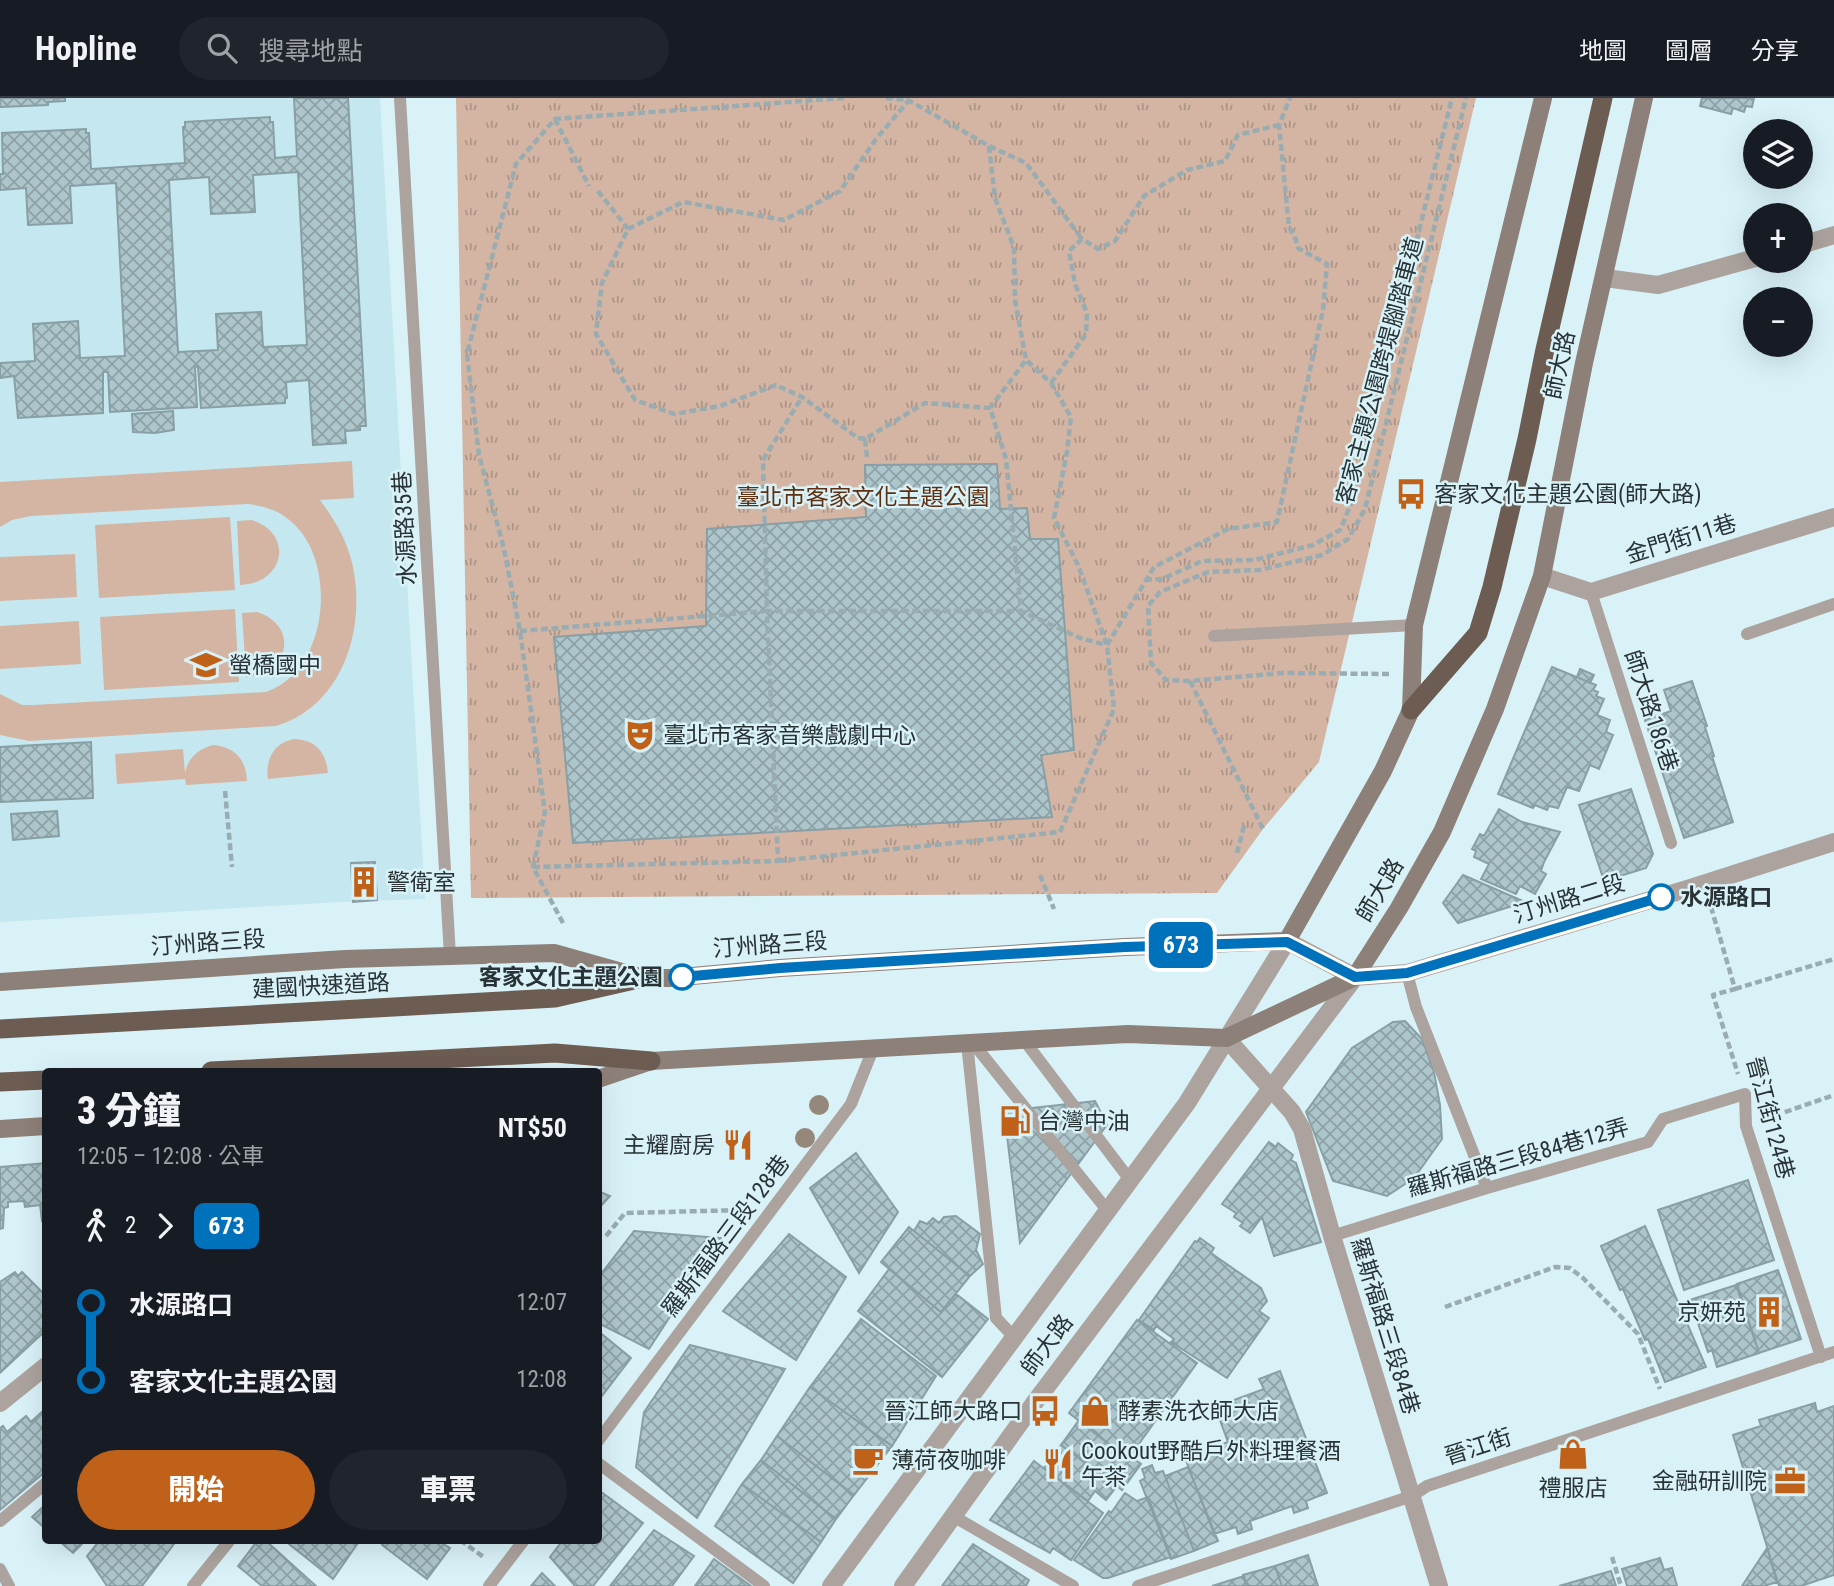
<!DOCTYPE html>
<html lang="zh-TW">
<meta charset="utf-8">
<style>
body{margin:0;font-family:"Roboto Condensed","Noto Sans TC",sans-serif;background:#20242c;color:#f1f3f6;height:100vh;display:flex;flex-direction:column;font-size:26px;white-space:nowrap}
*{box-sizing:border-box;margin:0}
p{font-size:23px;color:#9ea1a6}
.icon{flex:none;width:38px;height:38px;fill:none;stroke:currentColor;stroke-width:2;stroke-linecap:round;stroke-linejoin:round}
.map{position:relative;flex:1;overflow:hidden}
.drawer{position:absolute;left:42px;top:970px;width:560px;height:476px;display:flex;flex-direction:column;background:#171b24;border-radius:7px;box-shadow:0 7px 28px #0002}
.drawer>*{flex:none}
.badge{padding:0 14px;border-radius:10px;font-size:24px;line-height:46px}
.controls{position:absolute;left:1743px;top:21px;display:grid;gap:14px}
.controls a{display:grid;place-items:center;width:70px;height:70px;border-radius:50%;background:#171b24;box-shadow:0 7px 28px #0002;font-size:35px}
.map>.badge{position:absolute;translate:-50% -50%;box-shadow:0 0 0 4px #fff}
.legs{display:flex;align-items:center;gap:10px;height:77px;padding:0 35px;font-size:23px}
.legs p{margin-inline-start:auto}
.overview{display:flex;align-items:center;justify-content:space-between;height:119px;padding:0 35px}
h1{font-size:38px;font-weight:800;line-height:52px}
.primary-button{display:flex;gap:14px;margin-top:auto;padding:14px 35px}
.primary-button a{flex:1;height:80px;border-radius:42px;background:#bf6118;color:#fff;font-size:28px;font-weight:800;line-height:80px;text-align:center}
.primary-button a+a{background:#20242c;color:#f1f3f6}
ul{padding:0 35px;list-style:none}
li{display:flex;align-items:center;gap:24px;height:77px;font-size:26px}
li i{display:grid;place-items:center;width:10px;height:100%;margin:0 9px;background:currentColor}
li i::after{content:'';width:18px;height:18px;margin:-9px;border:5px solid;border-radius:50%;background:#171b24}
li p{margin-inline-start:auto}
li:first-child i{background:linear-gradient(#0000 50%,currentColor 0)}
li:last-child i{background:linear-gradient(currentColor 50%,#0000 0)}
header{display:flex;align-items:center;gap:42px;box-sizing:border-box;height:98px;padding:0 35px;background:#171b24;border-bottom:2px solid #363941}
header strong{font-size:33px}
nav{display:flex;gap:38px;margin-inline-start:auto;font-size:24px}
.search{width:490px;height:63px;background:#20242c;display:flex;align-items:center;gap:18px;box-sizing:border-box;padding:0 24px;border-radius:38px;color:#9ea1a6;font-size:26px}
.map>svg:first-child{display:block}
</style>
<header>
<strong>Hopline</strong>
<div class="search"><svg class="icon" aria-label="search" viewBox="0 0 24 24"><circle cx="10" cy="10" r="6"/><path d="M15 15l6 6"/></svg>搜尋地點</div>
<nav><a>地圖</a><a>圖層</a><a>分享</a></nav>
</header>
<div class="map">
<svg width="1834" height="1488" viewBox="0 0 1834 1488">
<defs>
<pattern id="park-tufts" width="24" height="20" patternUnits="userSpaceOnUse" patternTransform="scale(1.75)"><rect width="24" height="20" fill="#d4b5a3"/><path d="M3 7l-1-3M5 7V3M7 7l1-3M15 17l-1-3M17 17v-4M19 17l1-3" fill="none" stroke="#ac9486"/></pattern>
<pattern id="building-cross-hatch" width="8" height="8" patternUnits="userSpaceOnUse" patternTransform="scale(1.75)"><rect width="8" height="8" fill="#adc6cb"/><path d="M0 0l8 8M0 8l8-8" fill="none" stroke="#8da1a6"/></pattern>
</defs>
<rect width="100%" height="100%" fill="#d9f2f8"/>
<path fill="#c5e8f0" d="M0 0H380L425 801 340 804 0 824Z"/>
<path fill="url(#park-tufts)" d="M456 0H1476L1319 664 1263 731 1217 795 471 800Z"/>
<path fill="#d4b5a3" d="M352 363 354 400 320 402C335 422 348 444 353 469 366 533 342 608 276 628L29 643 0 637V596L22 607H33L266 594C330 573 339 459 288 421 276 411 262 408 248 406L31 418 12 422 0 429V384Z
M230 419 235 492 99 500 95 427Z
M252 422C295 436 284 486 240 487L237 423Z
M75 456 77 499 0 503V459Z
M235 511 239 584 104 592 100 519Z
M257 514C300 528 289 576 246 579L242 515Z
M79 523 81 566 0 571V528Z
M294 641C316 642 326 654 328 675L268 681C265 661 274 645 294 641Z
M213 647C235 649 246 661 247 683L186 687 185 681 117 686 115 656 183 651 185 675C188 660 198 651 213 647Z"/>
<path fill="url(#building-cross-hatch)" stroke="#879fa5" stroke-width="2" fill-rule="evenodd" d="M0 0H65V3L48 4V7L0 9Z
M294 0H348L366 328H360V332L345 333 346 345 313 347 309 282 286 284 287 300 285 301V305L201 310 198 268 195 269 197 309 110 314 108 274H103V315L18 320 14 278 0 280V265L35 263 33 226 78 223 80 260 125 258 116 85 70 88 72 125 28 127 26 90 0 92V76H3L2 35 86 31V35H89L91 71 185 65 183 29H185V24L270 19V24H273L275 60 297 58ZM298 74 307 247 263 249 261 214 238 215 216 216 218 252 178 254 169 82 209 79 211 116 255 114 253 77Z
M1702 0H1754L1752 9 1746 8 1744 14 1733 10 1731 16 1700 8Z
M173 313 174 332 155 335 133 334 132 316Z
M997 366 1000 411 1027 410 1030 441H1058L1074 652 1041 657 1052 719 573 745 554 539 706 528 707 431 866 419 865 367Z
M1552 569 1596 587 1593 592 1598 594 1596 598 1604 601 1597 617 1610 622 1606 634 1613 637 1599 671 1590 667 1579 693 1567 689 1558 710 1549 708 1547 712 1535 707 1533 710 1498 696Z
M1580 571 1594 577 1590 585 1577 579Z
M1692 583 1707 628 1705 629 1714 658H1712L1733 724 1684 740 1645 622 1671 613 1664 592Z
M91 644 93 700 0 704V649Z
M1631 691 1653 756 1646 770 1604 783 1579 707Z
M1499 711 1522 724 1560 734 1544 764 1541 773 1546 776 1535 796 1520 788 1516 796 1481 781 1489 766 1474 759 1476 753 1472 751 1480 736 1484 738Z
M57 713 59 738 13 742 11 716Z
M375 764 377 802 353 804 351 765Z
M1463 777 1525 804 1458 825 1443 805Z
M1405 923 1422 941 1434 974 1440 1007 1442 1041 1414 1080 1387 1098 1333 1083 1306 1014 1352 950 1393 924Z
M1095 1003 1107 1027 1020 1145 1004 1013Z
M1269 1044 1276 1049 1278 1045 1293 1057 1291 1062 1296 1065 1321 1144 1274 1158 1262 1119 1250 1135 1240 1128 1243 1125 1234 1119 1236 1115 1222 1106Z
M856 1055 898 1114 859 1175 810 1090Z
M46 1065V1122L42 1123 40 1107 25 1109 24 1103 8 1104V1109L4 1110 3 1130 0 1131V1069Z
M1748 1082 1774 1162 1684 1192 1658 1112Z
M598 1093 610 1098 598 1111Z
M956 1118 980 1136 976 1152 983 1166 970 1178 914 1133 920 1123 927 1126 933 1120 939 1125 944 1119Z
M1645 1128 1706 1269 1665 1284 1648 1241 1645 1242 1623 1191 1620 1192 1601 1148Z
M909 1129 970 1178 941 1214 881 1164Z
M634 1133 721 1140 649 1251 598 1225V1180Z
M789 1136 846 1179 796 1262 723 1213Z
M1200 1140 1214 1150 1211 1155 1261 1190 1267 1203 1259 1213 1269 1220 1227 1280 1171 1244 1174 1241 1156 1228 1154 1232 1139 1222 1195 1143 1197 1144Z
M889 1171 941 1214 956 1196 988 1221 942 1279 858 1213Z
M1778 1172 1801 1241 1759 1255 1737 1186Z
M15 1174 18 1178 22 1174 46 1198V1232L0 1275V1184Z
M1736 1187 1759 1255 1717 1269 1712 1252 1708 1254 1690 1202Z
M861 1221 936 1278 892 1348 810 1289Z
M1137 1222 1197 1265 1128 1361 1069 1315Z
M598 1233 631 1260 598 1303Z
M690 1247 785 1271 697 1420 636 1369 644 1314Z
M1280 1273 1327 1395 1306 1403 1308 1410 1294 1415 1292 1408 1250 1423 1252 1431 1238 1436 1236 1429 1214 1436 1185 1360 1228 1344 1215 1309 1264 1291 1259 1281Z
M810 1289 892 1348 854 1397 777 1338Z
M1815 1305 1817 1314 1834 1308V1477L1801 1488H1779L1733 1337 1761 1328 1759 1322Z
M46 1310V1373L0 1412V1330L3 1328 7 1334 26 1318 31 1324Z
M1079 1322 1128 1361 1130 1358 1141 1366 1122 1392 1061 1347Z
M777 1338 854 1397 836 1421 761 1362Z
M1061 1347 1117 1388 1106 1402 1095 1393 1088 1403 1044 1370Z
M761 1362 836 1421 821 1444 742 1386Z
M1034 1363 1103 1415 1071 1462 1053 1450 1050 1455 990 1422Z
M1152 1367 1155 1375 1163 1373 1194 1453 1171 1461 1140 1383 1145 1380 1142 1371Z
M1188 1369 1218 1443 1194 1453 1165 1378Z
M742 1386 821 1444 793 1485 715 1428Z
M600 1393 643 1425 593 1488H575L550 1459 563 1442H598Z
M1125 1395 1137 1403 1148 1399 1171 1459 1108 1480H1103L1074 1462 1109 1413 1111 1415Z
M46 1406V1431L32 1419Z
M654 1432 694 1458 672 1488H610Z
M58 1442H86L73 1455Z
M100 1442H177L142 1488H107L87 1458Z
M258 1442H265L316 1488H262L238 1468Z
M284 1442H360L333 1481Z
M387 1442H437L450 1450 427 1481 382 1447Z
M973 1446 1029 1482 1026 1488H942Z
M1767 1450 1777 1484 1764 1488H1742Z
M1308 1457 1318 1488H1282L1275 1468Z
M1660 1460 1664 1472 1672 1470 1677 1488H1627L1622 1471Z
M714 1461 751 1488H695Z
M1275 1468 1282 1488H1247L1243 1477Z
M1611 1473 1616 1488H1559Z
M542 1475 555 1488H531Z
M1244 1478 1247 1488H1212Z"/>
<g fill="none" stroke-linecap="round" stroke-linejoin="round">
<path stroke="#99acb1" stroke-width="4.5" stroke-dasharray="7 3.5" stroke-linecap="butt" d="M886 0 908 2 989 48 1026 65 1082 141
M555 21 589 88
M989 48 995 100 1014 150 1015 202 1026 262 990 310
M598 93 628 131
M1051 285 1086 236 1087 215 1075 186 1069 153 1082 141 1098 151 1115 143 1144 98 1187 72 1225 63 1238 37 1279 27
M865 341 858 340 802 299 776 287 720 308 674 316 635 302 596 236 602 185 628 131 683 104 784 122 840 93 876 41 911 0
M867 359 865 341 925 305 990 310 1006 361 1021 513 1080 540 1106 547
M1145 482 1162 481 1202 463 1254 462 1313 447 1340 432 1351 406 1452 0
M520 533 767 513 763 362 802 299
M1107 547 1154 469 1228 431 1277 424 1323 212 1327 166 1298 150 1296 142 1289 129 1279 27 1290 0
M1389 576 1282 575 1190 583 1166 582 1151 565 1148 508 1160 494 1208 474 1260 472 1322 457 1348 441 1365 411 1466 0
M1190 583 1263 731
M225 693 232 769
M1237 755 1244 728
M778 763 1060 734 1114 611 1107 547 1078 467 1054 420 1067 354 1071 319 1051 285 1026 262
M533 769 778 763 767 513H1021
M1040 777 1054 811
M1711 809 1735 891 1713 897 1738 976
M563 825 533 769 545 714 520 533 504 451 479 357 467 256 516 66 555 21 845 0
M1735 891 1834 861
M1765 1021 1834 997
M606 1138 625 1115 743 1112
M1445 1209 1555 1169 1570 1170 1583 1180 1638 1236 1660 1291
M460 1442 485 1460
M1612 1459 1621 1488"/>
<path stroke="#aca39e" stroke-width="12" d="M400 0 450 858
M1591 494 1671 745
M1747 536 1834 506
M1214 538 1414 527
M1407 875 1416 909 1487 1090
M1024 942 1130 1082
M967 945 996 1220 1014 1239
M973 945 1107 1112
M1332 1138 1487 1090 1648 1044 1663 1021 1745 996 1746 1028 1821 1259
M598 1343 851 1006 873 951
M598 1365 764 1488
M953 1418 1073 1488
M0 1423 46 1385
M0 1471 9 1488
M193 1488 230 1442
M489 1488 524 1442
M1138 1488 1412 1398 1427 1388 1834 1254"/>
<path stroke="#aca39e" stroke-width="18" d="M1801 147 1834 137
M1605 180 1658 187 1755 160
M1542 478 1591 494 1834 419
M1226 940 1292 1014 1302 1031 1332 1138 1439 1488
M0 1305 46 1268"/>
<path stroke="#aca39e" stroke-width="18" d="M1355 879 1407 875 1690 790 1834 744
M831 1488 1187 1005 1287 843 1355 879
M903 1488 1035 1304 1355 879"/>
<path stroke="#8d8079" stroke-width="18" d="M0 884 345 861 554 855 643 880H670L780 870 1125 849 1287 843 1383 673 1411 612 1414 527 1543 0
M598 981 651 963 1128 936 1226 940 1355 879 1399 810 1442 734 1495 611 1542 478 1584 265 1644 0
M0 1031 46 1028"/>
<path stroke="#6c5c52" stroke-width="19" d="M1411 612 1478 535 1492 489 1527 341 1544 256 1603 0
M0 931 555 900 643 880
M211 973 555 955 651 963
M0 984 46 982"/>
</g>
<g fill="#958779">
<circle cx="819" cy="1007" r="10"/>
<circle cx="805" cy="1040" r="10"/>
</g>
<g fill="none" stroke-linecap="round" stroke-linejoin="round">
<defs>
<path id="line-1" d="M682 879 780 870 1125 849 1287 844 1355 879 1407 875 1661 799"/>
</defs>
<use href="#line-1" stroke="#fff" stroke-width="16"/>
<use href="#line-1" stroke="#0072bc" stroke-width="10"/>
</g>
<defs>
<symbol id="bus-bare" viewBox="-9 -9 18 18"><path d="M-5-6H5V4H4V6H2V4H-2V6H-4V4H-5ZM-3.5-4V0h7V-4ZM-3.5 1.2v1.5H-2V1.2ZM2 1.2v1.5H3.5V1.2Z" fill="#bf6118" stroke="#d9f2f8" stroke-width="2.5" paint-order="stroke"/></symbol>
<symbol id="school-bare" viewBox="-9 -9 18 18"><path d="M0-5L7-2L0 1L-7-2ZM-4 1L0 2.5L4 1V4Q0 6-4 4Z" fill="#bf6118" stroke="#d9f2f8" stroke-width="2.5" paint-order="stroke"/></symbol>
<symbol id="theatre-bare" viewBox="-9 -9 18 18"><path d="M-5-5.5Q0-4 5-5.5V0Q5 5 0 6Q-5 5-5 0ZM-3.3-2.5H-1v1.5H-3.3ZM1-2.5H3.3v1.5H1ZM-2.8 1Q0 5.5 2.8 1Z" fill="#bf6118" stroke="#d9f2f8" stroke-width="2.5" paint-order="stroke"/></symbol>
<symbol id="building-bare" viewBox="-9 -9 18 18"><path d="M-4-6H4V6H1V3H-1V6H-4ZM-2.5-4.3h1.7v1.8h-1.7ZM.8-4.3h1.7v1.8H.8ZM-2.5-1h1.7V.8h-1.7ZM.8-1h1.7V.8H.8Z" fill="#bf6118" stroke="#d9f2f8" stroke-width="2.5" paint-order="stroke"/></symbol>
<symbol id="fuel-bare" viewBox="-9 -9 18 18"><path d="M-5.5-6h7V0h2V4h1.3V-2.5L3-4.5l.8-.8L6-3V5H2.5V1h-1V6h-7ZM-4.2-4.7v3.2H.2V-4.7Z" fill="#bf6118" stroke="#d9f2f8" stroke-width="2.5" paint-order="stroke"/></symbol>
<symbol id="restaurant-bare" viewBox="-9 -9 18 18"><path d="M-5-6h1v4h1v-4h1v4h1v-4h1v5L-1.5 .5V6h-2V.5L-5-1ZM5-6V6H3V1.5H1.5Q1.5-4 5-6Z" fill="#bf6118" stroke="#d9f2f8" stroke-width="2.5" paint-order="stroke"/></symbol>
<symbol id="shop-bare" viewBox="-9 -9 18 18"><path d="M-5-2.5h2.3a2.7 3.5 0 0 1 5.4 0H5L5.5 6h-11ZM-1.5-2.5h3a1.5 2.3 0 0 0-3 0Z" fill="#bf6118" stroke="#d9f2f8" stroke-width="2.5" paint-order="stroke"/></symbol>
<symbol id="cafe-bare" viewBox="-9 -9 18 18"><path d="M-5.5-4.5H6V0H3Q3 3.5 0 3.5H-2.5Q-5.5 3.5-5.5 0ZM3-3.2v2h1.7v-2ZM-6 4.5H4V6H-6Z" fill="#bf6118" stroke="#d9f2f8" stroke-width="2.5" paint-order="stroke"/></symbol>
<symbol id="office-bare" viewBox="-9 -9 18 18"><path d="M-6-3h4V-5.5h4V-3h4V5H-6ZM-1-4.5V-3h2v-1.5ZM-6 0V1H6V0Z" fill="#bf6118" stroke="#d9f2f8" stroke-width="2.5" paint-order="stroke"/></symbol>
</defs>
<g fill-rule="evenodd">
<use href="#bus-bare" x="1389" y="374" width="44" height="44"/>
<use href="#school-bare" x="184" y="545" width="44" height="44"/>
<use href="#theatre-bare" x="618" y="615" width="44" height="44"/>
<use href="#building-bare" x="342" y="762" width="44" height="44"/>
<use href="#fuel-bare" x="993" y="1001" width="44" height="44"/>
<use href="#restaurant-bare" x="716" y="1025" width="44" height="44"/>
<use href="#building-bare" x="1747" y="1192" width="44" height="44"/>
<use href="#bus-bare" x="1023" y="1291" width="44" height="44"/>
<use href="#shop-bare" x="1073" y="1291" width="44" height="44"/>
<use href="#shop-bare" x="1551" y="1334" width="44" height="44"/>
<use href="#cafe-bare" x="846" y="1340" width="44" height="44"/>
<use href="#restaurant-bare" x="1036" y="1344" width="44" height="44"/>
<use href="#office-bare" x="1768" y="1361" width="44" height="44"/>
</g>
<g fill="#fff" stroke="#0072bc" stroke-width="3.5">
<circle cx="1661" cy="799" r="12"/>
<circle cx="682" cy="879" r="12"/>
</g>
<g text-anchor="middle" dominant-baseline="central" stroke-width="5" stroke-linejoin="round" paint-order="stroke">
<g font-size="23" fill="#293335" stroke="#d9f2f8">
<text transform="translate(1560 267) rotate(-78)">師大路</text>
<text transform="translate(1380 273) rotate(-75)">客家主題公園跨堤腳踏車道</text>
<text transform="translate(405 430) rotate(-93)">水源路35巷</text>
<text transform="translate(1681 441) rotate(-17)">金門街11巷</text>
<text transform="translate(1651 613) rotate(72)">師大路186巷</text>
<text transform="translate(1380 792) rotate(-59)">師大路</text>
<text transform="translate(1569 801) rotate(-17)">汀州路二段</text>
<text transform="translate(208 845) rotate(-4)">汀州路三段</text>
<text transform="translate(770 847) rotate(-4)">汀州路三段</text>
<text transform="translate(321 888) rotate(-3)">建國快速道路</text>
<text transform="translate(1770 1020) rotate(75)">晉江街124巷</text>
<text transform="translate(1518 1060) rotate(-16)">羅斯福路三段84巷12弄</text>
<text transform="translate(726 1138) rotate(-53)">羅斯福路三段128巷</text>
<text transform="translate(1385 1228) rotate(73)">羅斯福路三段84巷</text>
<text transform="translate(1047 1247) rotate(-53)">師大路</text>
<text transform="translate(1478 1349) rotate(-18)">晉江街</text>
</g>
<g font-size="23" fill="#293335" stroke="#d9f2f8" text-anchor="start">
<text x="1434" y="396">客家文化主題公園(師大路)</text>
<text x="229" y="567">螢橋國中</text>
<text x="663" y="637">臺北市客家音樂戲劇中心</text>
<text x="387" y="784">警衛室</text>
<text x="1038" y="1023">台灣中油</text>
<text x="715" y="1047" text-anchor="end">主耀廚房</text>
<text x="1746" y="1214" text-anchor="end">京妍苑</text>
<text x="1022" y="1313" text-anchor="end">晉江師大路口</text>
<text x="1118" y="1313">酵素洗衣師大店</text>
<text x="1081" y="1353">Cookout野酷戶外料理餐酒<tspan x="1081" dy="26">午茶</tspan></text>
<text x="891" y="1362">薄荷夜咖啡</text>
<text x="1767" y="1383" text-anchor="end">金融研訓院</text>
<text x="1573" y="1390" text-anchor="middle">禮服店</text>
</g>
<g font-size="23" fill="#5e3011" stroke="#d9f2f8">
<text x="863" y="399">臺北市客家文化主題公園</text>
</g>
<g font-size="23" font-weight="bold" fill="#293335" stroke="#d9f2f8" text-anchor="start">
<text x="1680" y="799">水源路口</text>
<text x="663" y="879" text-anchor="end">客家文化主題公園</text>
</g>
</g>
</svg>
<div class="controls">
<a><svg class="icon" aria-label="layers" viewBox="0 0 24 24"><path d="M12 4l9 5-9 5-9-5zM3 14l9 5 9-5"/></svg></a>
<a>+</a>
<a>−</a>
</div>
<b class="badge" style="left:1181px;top:847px;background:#0072bc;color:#fff">673</b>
<section class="drawer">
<div class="overview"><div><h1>3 分鐘</h1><p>12:05 – 12:08 · 公車</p></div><b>NT$50</b></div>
<div class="legs"><svg class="icon" aria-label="walk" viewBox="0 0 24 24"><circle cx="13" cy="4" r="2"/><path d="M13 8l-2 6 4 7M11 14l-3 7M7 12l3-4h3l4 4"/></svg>2<svg class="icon" aria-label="forward" viewBox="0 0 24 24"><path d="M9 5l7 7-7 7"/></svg><b class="badge" style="background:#0072bc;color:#fff">673</b></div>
<ul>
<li><i style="color:#0072bc"></i><b>水源路口</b><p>12:07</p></li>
<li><i style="color:#0072bc"></i><b>客家文化主題公園</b><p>12:08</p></li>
</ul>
<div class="primary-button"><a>開始</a><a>車票</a></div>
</section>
</div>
